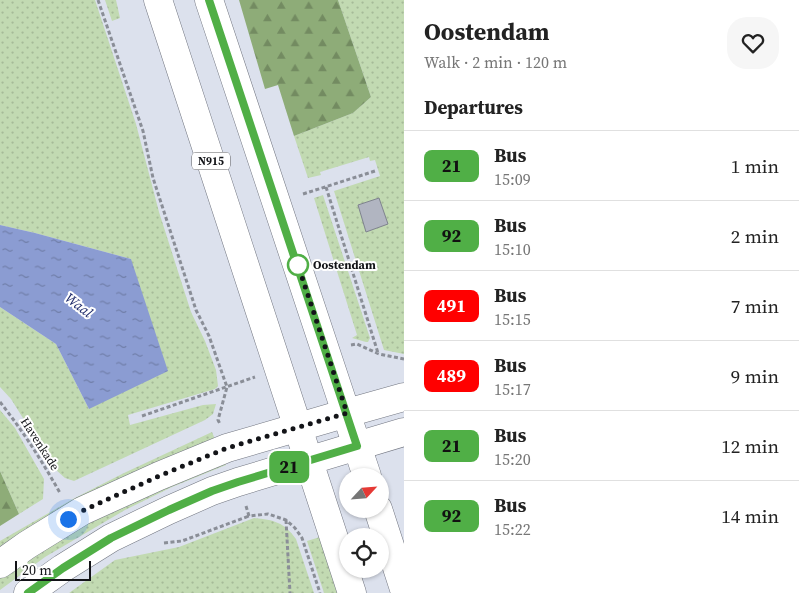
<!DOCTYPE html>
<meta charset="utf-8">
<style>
body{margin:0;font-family:"Source Serif 4",serif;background:#f6f6f6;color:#222;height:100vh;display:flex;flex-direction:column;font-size:19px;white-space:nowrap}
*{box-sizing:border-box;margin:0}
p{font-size:16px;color:#767676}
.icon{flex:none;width:28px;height:28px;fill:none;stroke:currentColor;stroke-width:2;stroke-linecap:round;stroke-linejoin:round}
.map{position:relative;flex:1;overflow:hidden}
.panel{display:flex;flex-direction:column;background:#fff;width:395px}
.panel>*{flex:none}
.badge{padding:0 10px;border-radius:8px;font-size:18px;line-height:32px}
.needle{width:32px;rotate:64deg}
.fabs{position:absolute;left:339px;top:468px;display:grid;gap:10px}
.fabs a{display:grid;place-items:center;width:50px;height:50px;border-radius:50%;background:#fff;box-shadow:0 1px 4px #0004;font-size:25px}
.scale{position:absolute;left:15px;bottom:12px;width:76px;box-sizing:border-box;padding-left:5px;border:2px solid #131418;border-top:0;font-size:14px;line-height:18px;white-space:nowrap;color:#131418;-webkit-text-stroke:4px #fff;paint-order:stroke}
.you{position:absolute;width:25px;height:25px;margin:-12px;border:4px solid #fff;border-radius:50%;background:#1a73e8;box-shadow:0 0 0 8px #1a73e833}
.map>.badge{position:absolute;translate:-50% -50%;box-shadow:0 0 0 2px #fff}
h2{padding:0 20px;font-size:19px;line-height:45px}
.round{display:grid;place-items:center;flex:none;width:52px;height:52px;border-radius:20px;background:#f6f6f6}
.headline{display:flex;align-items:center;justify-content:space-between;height:85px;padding:0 20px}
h1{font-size:24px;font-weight:700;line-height:38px}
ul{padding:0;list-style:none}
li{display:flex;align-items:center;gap:15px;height:70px;padding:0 20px;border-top:1px solid #e0e0e0}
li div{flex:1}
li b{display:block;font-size:19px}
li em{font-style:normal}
li .badge{min-width:55px;font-weight:700;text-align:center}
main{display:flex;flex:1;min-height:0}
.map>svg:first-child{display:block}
</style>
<main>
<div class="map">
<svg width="404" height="593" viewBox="0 0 404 593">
<defs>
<pattern id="grass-dots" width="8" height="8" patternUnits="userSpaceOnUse" patternTransform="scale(1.25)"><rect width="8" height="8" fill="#c2dab2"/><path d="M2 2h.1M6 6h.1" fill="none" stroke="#a6ba98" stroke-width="1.8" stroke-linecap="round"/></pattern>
<pattern id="forest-firs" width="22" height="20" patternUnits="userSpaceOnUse" patternTransform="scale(1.25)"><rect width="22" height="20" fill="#8eac78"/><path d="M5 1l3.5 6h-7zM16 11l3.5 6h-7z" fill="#738b61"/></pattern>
<pattern id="water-ripples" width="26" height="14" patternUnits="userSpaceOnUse" patternTransform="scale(1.25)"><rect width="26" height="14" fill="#8b9cd2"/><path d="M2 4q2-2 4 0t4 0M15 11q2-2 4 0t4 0" fill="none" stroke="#707ea9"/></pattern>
</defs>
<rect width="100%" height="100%" fill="#dce1ed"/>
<path fill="url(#grass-dots)" d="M0 0H95L136 124 159 212 191 312 205 341 216 370 218 386 215 389 128 415 130 425 203 405 216 404 213 414 205 420 74 481 65 478 55 469 11 399 0 387V307L56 344 89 409 131 259 35 233 0 225Z
M105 0H116L120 18 112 21Z
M338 0H404V354L384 350 334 191 380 176 375 160 370 161 369 157 320 172 321 175 308 178 294 136 353 113 371 97Z
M323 195 370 338 368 342H366L352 338 357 335 314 198Z
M0 410 15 428 44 479 43 499 19 514 0 471Z
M212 432 216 442 0 555V541L73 499 124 473Z
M224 458 226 465 172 487 125 510 45 557 0 590V574L39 545Z
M254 518C274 520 284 522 296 539L314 593H69L115 560 179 547Z
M320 537 338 593H324L307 541Z"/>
<path fill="url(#forest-firs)" d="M239 0H338L371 97 353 113 294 136 278 85 265 89Z
M0 471 19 514 0 526Z"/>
<path fill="url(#water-ripples)" d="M0 225 35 233 131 259 168 371 89 409 56 344 0 307Z"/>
<path fill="#b1b5c1" stroke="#7f838e" d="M379 198 388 224 366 232 358 205Z"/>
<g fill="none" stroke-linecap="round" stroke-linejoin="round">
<defs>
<path id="street" d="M347 413 404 397
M357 446 404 432"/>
<path id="secondary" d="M0 564 27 545 82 511 159 476 227 448 347 413
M28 593 63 568 111 538 169 510 212 491 238 482 357 446"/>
<path id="primary" d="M158 0 352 593
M209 0 367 476
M378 509 404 589"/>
</defs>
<use href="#street" stroke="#727681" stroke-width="29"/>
<use href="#secondary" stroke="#727681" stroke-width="29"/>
<use href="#primary" stroke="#727681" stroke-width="29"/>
<path stroke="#8a8e97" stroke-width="3" stroke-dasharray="4 2.5" stroke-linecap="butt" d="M98 0 143 131 153 178 196 310 209 336 227 387 218 420 220 424
M326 187 378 353
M303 194 375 171
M351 345 357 344 379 354 404 359
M0 402C23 431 42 461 60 493
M142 416 255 377
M246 506 249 516 268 514 286 520 295 528 302 538 320 593
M286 520 290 593
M164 543 182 541 249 516"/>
<use href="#street" stroke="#fff" stroke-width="28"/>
<use href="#secondary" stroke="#fff" stroke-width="28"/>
<use href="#primary" stroke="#fff" stroke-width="28"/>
</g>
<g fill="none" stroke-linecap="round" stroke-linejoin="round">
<defs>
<path id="line" d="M28 593 63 568 111 538 169 510 212 491 238 482 357 446 209 0"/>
</defs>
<use href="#line" stroke="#fff" stroke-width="11"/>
<use href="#line" stroke="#50af46" stroke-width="8"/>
<path stroke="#131418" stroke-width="5" stroke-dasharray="0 9" d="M68 519 82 511 159 476 227 448 347 413 298 265"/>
</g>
<circle fill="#fff" stroke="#50af46" stroke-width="2.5" cx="298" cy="265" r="10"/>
<g text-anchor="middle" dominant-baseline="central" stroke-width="4" stroke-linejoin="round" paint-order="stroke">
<rect fill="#fff" stroke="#5a5a5d" stroke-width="1" x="192" y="152.5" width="38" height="17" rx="4"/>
<g font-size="11" font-weight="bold" fill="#131418">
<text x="211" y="161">N915</text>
</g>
<g font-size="12" font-weight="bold" fill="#131418" stroke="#fff" text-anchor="start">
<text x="313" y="265">Oostendam</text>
</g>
<g font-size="12" fill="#131418" stroke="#fff">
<text transform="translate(40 444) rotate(57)">Havenkade</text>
</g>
<g font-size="14" font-style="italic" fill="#212d6d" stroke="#fff">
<text transform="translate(79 305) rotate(38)">Waal</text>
</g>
</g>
</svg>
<div class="fabs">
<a><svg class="needle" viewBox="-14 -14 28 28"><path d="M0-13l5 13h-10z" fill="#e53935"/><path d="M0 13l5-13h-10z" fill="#767676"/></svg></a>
<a><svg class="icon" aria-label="locate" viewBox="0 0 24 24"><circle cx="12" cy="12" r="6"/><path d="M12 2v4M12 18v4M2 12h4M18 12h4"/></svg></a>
</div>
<div class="scale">20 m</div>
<div class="you" style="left:68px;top:519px"></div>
<b class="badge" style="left:289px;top:467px;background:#50af46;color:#111">21</b>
</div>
<section class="panel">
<div class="headline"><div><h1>Oostendam</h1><p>Walk · 2 min · 120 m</p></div><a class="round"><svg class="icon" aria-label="heart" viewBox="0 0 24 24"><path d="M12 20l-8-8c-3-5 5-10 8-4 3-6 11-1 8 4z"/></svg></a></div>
<h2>Departures</h2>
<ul>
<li><span class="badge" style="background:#50af46;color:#111">21</span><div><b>Bus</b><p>15:09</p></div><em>1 min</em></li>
<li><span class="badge" style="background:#50af46;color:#111">92</span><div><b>Bus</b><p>15:10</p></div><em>2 min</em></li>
<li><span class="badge" style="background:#f00;color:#fff">491</span><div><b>Bus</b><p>15:15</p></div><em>7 min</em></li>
<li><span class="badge" style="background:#f00;color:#fff">489</span><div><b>Bus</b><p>15:17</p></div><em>9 min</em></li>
<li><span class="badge" style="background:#50af46;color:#111">21</span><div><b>Bus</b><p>15:20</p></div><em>12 min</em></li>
<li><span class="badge" style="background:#50af46;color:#111">92</span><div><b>Bus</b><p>15:22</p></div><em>14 min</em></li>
</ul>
</section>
</main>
